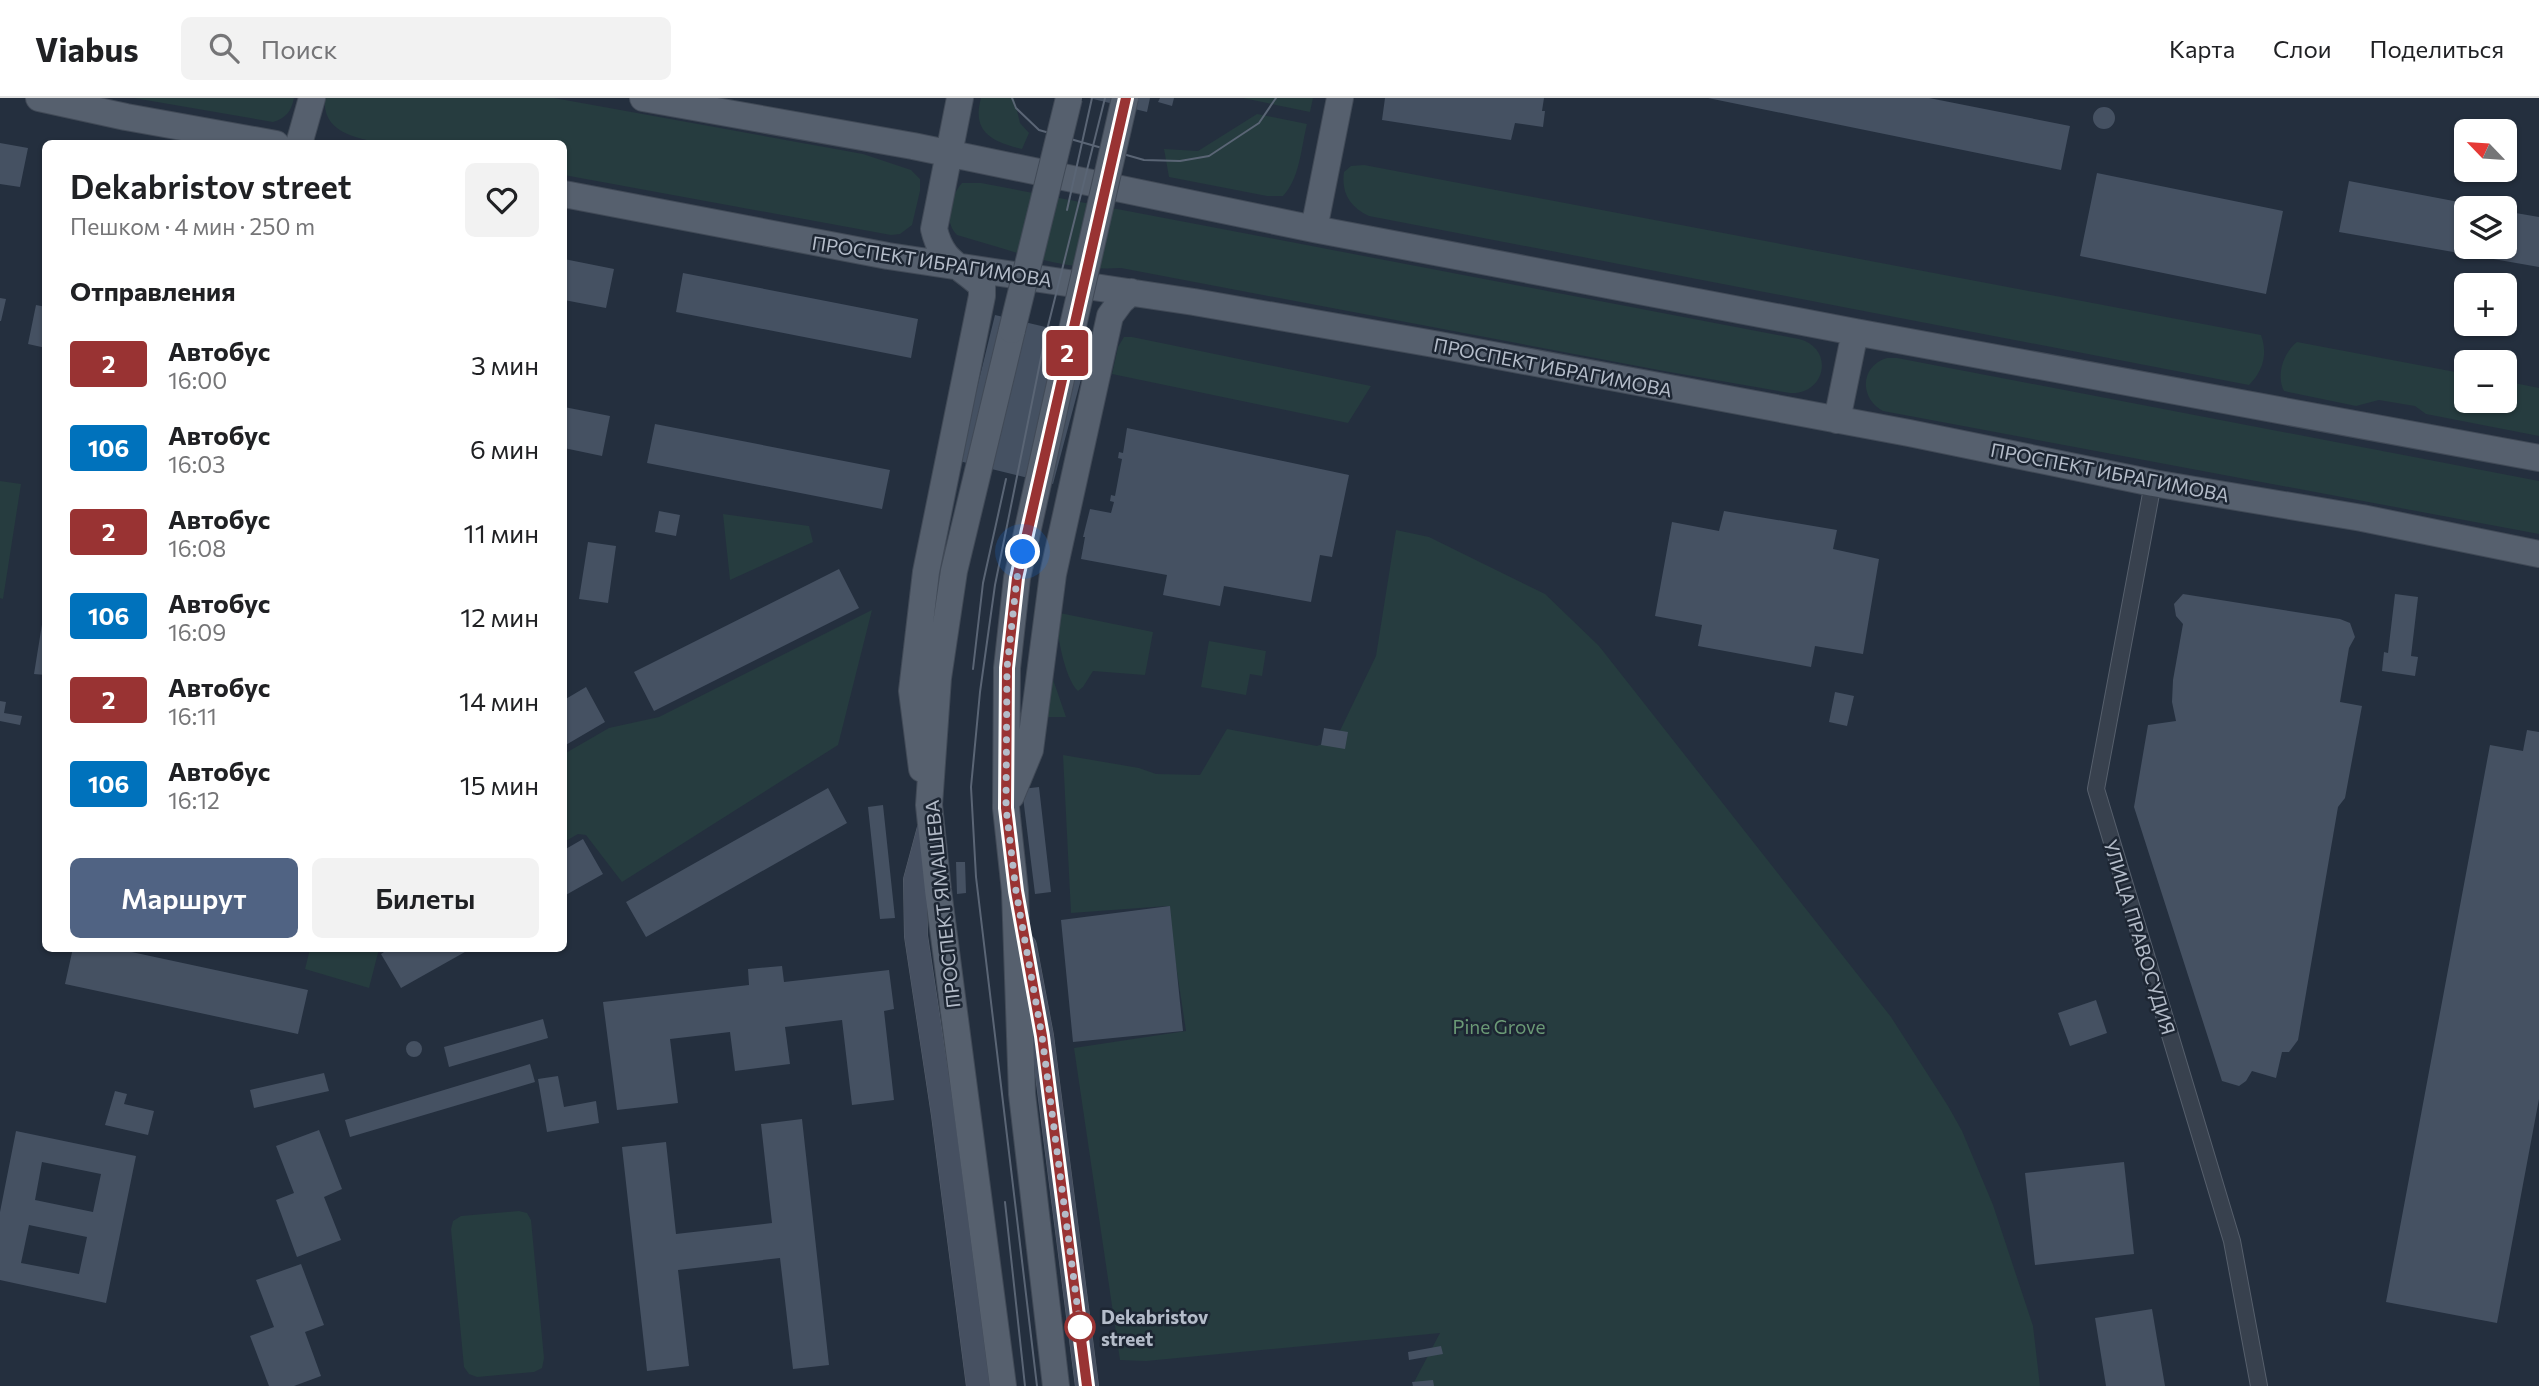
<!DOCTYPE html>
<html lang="ru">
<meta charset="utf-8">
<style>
body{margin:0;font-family:Commissioner,sans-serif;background:#f2f2f2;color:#202124;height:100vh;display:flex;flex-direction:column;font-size:26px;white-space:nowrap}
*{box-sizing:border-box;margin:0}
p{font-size:23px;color:#757577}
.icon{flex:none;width:38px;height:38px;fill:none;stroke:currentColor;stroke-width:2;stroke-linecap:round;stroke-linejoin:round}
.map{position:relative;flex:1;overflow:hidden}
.side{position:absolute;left:42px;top:42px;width:525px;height:812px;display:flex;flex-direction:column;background:#fff;border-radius:10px;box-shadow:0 2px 5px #0004}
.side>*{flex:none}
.badge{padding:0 14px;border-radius:5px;font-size:24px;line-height:46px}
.needle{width:46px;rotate:295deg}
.buttons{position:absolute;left:2454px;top:21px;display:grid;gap:14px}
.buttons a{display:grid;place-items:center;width:63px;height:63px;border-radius:10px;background:#fff;box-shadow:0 2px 5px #0004;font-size:35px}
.you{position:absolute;width:35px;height:35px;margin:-18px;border:5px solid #fff;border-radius:50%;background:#1a73e8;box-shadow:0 0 0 10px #1a73e833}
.map>.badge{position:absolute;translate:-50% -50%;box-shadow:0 0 0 4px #fff}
h2{padding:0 28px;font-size:26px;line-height:63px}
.round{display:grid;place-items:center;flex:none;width:74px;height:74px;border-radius:10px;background:#f2f2f2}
.overview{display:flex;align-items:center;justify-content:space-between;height:119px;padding:0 28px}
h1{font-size:33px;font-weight:600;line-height:52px}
.button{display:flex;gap:14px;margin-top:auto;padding:14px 28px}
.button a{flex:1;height:80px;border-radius:10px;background:#506383;color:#fff;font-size:28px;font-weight:600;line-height:80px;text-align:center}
.button a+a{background:#f2f2f2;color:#202124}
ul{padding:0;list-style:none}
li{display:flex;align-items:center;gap:21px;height:84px;padding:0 28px}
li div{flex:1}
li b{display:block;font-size:26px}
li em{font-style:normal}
li .badge{min-width:77px;font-weight:700;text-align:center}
header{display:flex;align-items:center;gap:42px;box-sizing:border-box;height:98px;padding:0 35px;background:#fff;border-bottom:2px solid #e0e0e0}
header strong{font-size:33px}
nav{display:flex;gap:38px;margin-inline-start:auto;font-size:24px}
.search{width:490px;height:63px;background:#f2f2f2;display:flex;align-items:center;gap:18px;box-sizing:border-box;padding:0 24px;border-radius:10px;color:#757577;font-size:26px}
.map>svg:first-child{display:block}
</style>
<header>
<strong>Viabus</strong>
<div class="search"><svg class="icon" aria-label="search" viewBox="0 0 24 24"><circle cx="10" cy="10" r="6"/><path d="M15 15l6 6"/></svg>Поиск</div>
<nav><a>Карта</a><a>Слои</a><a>Поделиться</a></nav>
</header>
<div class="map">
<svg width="2539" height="1288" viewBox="0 0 2539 1288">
<rect width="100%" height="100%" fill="#242f3e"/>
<path fill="#263c3f" d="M134 0H294C291 14 286 20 273 24Z
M325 0H554L863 56 911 72 920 81V93L912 127 900 136 891 137 564 77V46H388C360 41 321 36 325 0Z
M981 0H1014L1020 25 1029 35 1022 51C994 44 971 35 981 0Z
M1243 0H1313L1310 14Z
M1257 16 1307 26C1301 50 1300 80 1283 98H1267L1169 79 1164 51 1198 53Z
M1364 67 2261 237C2268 256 2263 273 2249 287L1369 118C1350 109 1341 95 1344 74L1351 68Z
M962 85H981L1799 241C1835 250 1826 297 1790 295L1664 273 1121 170C1065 174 1011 152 957 137 943 122 949 100 962 85Z
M1124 239H1132L1371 288 1348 325 1112 276 1118 249Z
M2297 244 2466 276V303H2504V283L2539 290V338L2426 316 2415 308 2379 302 2356 308 2284 293C2276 278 2283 255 2297 244Z
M1887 260H1897L2539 383V436L1883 313C1859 300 1860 268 1887 260Z
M0 383 21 386 3 501 0 500Z
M723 416 809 428 813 444 730 482Z
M1396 432 1429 439 1545 496 1599 548 1891 919 1948 1008 1962 1033 1993 1107 2033 1228 2040 1288H1412L1440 1235 1146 1263 1120 1262 1074 950 1186 933 1167 808 1071 815 1063 657 1139 670 1156 676 1200 677 1227 631 1317 648 1336 641 1376 558Z
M872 512 838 647 622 784 586 737 578 736 564 744V656L609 630 659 619Z
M1055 514 1153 534 1145 577 1093 573 1083 589 1078 593C1064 580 1057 534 1055 514Z
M1209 543 1266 553 1262 578 1250 576 1246 597 1201 589Z
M1049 570 1066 619H1044Z
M310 851H379L369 890 305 871Z
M519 1113 527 1115 531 1122 544 1260 542 1270 534 1274 477 1279 469 1276 464 1269 451 1131 453 1123 461 1118Z"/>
<path fill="#455162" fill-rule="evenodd" d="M1089 0H1150L1147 14Z
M1160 0H1174L1172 8 1158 4Z
M1385 0H1544L1542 13H1545L1543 29 1515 25 1511 42 1382 22Z
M1708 0H1929L2070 28 2061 72Z
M2093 20a11 11 0 1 1 22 0a11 11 0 1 1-22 0Z
M0 45 28 50 20 89 0 86Z
M2097 75 2283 113 2266 196 2080 158Z
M2349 83 2485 109 2466 110V149H2504V113L2539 119V169L2339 134Z
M564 161 614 171 606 210 564 202Z
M683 175 918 221 911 260 676 214Z
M0 200 6 201 1 223H0Z
M36 207 46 209V250L28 246Z
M995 217 1092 240 1053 386 959 363Z
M564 309 610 318 602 358 564 350Z
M655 326 890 372 882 411 647 365Z
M1127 330 1349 377 1332 459 1320 457 1311 504 1224 488 1220 508 1163 497 1167 477 1081 461 1085 439H1083L1090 411 1111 415 1114 404 1110 403 1111 397 1115 398 1122 361 1118 360 1119 354 1123 355Z
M659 413 680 417 676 438 655 434Z
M1724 413 1837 432 1833 451 1879 461 1863 556 1815 548 1811 569 1698 548 1702 527 1655 518 1672 424 1719 433Z
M588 444 616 448 608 505 579 501Z
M839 471 859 510 654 613 634 574Z
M2183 496 2340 521 2350 525 2355 539 2349 550 2340 604 2362 608 2345 700 2338 709 2298 942 2289 954H2282L2276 980 2252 973 2246 983 2239 988 2222 983 2134 709 2148 627 2176 623 2172 604 2173 582 2183 526 2176 518 2174 506Z
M2395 496 2418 499 2411 558 2418 559 2415 578 2382 573 2384 554 2388 555Z
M44 514H46V577L34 576Z
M586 589 605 624 564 648V602Z
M1835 594 1854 598 1847 628 1829 624Z
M0 603 6 604 4 615 22 618 20 627 0 623Z
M1324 630 1348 634 1345 651 1321 647Z
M2527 632 2539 634V1001L2497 1225 2386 1204 2490 647 2523 653Z
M1039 689 1051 794 1035 796 1022 691Z
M828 690 847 725 646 839 626 804Z
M883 707 895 820 880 821 868 709Z
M583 741 603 776 564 798V752Z
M956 764H965L966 795 957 796Z
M1170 808 1183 933 1073 944 1061 822Z
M73 850H113L308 892 298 936 65 886Z
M390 850H472L401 890 381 856Z
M782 868 784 884 889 872 894 911 884 913 894 1002 852 1007 842 922 785 929 790 966 735 973 730 934 670 941 678 1005 617 1012 603 904 749 887 748 871Z
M2096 902 2107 935 2070 948 2058 915Z
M543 921 548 940 449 969 444 949Z
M406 951a8 8 0 1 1 16 0a8 8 0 1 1-16 0Z
M530 966 535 984 350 1039 345 1022Z
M324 975 329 993 254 1010 250 992Z
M558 978 564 1009 596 1003 599 1025 547 1034 538 981Z
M115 993 127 996 124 1006 154 1013 148 1037 105 1027Z
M802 1021 829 1267 793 1271 780 1160 678 1172 689 1268 647 1273 622 1049 666 1044 676 1136 772 1125 761 1026Z
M319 1032 342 1091 324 1099 341 1142 297 1159 276 1102 294 1095 276 1048Z
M16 1033 136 1058 106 1205 0 1182V1114ZM42 1064 101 1076 93 1114 35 1102ZM29 1127 87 1139 79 1176 21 1165Z
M2124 1064 2134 1156 2035 1167 2025 1075Z
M301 1166 324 1227 305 1234 321 1278 294 1288H269L250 1238 274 1229 256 1182Z
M2152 1211 2165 1288H2106L2095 1220Z
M1441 1248 1443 1256 1409 1262 1408 1254Z
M1433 1282 1434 1288H1413L1412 1284Z"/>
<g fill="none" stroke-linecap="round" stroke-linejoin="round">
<defs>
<path id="street" d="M2153 385 2096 691 2232 1143 2259 1288"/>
<path id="secondary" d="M929 730 915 782 916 838 943 1017 978 1288
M1025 848 1042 938 1087 1288"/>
<path id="primary" d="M39 0 126 19 276 46
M643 0 913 48 1314 131 1855 234 2539 360
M299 46 312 0
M564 96 888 158 1194 204 1434 246 1909 335 2153 385 2362 420 2539 456
M1314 131 1340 0
M1837 322 1855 234
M922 671 912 593 926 474 982 198V188C959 166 942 165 934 131L960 0
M1011 698 1030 652 1053 476 1110 218 1121 203 1131 194
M1003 1288 938 792 929 707 938 580 954 473 1012 232
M1056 1288 1022 996 1015 793 1006 710 1007 570 1017 480 1069 245"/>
</defs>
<use href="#street" stroke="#565f6c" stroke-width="18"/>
<use href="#secondary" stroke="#565f6c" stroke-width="24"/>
<use href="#primary" stroke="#414a57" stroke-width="28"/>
<use href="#street" stroke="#38414e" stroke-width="16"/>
<use href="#secondary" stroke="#465061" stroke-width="23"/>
<use href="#primary" stroke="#56606e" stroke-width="26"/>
<path stroke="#5a6575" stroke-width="2" d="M1012 0 1016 10 1039 32 1144 62 1180 63 1209 58 1259 25 1276 0
M1067 112 1092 0
M973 571 983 485 1006 381
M1005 1104 1025 1288
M1037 1288 976 779 971 689 980 594 995 487 1045 240 1105 0"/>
<defs>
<path id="primary-bridge" d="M1012 232 1069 0
M1069 245 1125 0"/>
</defs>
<use href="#primary-bridge" stroke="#414a57" stroke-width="28" stroke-linecap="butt"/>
<use href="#primary-bridge" stroke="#56606e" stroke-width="26"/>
</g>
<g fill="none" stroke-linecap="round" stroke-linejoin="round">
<defs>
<path id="line" d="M1087 1288 1042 938 1016 793 1006 710 1007 570 1017 480 1126 0"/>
</defs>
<use href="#line" stroke="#fff" stroke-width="16"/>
<use href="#line" stroke="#933" stroke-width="10"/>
<path stroke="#b4bcc9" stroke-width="7" stroke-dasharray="0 12.6" d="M1023 454 1017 480 1007 570 1006 710 1016 793 1042 938 1080 1229"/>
</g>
<circle fill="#fff" stroke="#933" stroke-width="3.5" cx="1080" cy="1229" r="14"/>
<g text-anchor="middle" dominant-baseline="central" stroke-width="5" stroke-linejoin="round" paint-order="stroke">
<g font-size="19" fill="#b4bcc9" stroke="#1d2633">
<text transform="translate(932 163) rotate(9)">ПРОСПЕКТ ИБРАГИМОВА</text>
<text transform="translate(1553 269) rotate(11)">ПРОСПЕКТ ИБРАГИМОВА</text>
<text transform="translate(2110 374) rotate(11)">ПРОСПЕКТ ИБРАГИМОВА</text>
<text transform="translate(942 806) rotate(-96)">ПРОСПЕКТ ЯМАШЕВА</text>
<text transform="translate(2140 839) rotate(73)">УЛИЦА ПРАВОСУДИЯ</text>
</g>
<g font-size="19" fill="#6b9a76" stroke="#1d2633">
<text x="1499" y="928">Pine Grove</text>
</g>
<g font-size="19" font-weight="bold" fill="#b4bcc9" stroke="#1d2633" text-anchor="start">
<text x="1101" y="1218">Dekabristov<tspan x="1101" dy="22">street</tspan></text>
</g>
</g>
</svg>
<div class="buttons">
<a><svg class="needle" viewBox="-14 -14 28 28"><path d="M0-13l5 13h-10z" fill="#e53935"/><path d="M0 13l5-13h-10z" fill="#757577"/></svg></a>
<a><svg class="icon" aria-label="layers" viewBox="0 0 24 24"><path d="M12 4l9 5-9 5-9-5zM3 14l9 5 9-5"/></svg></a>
<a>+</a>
<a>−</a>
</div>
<div class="you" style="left:1023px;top:454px"></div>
<b class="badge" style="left:1067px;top:255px;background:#933;color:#fff">2</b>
<section class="side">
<div class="overview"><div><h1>Dekabristov street</h1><p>Пешком · 4 мин · 250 m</p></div><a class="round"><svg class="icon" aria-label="heart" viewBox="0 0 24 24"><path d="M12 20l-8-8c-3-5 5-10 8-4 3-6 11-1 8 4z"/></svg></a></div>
<h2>Отправления</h2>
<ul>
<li><span class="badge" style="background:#933;color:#fff">2</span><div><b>Автобус</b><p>16:00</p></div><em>3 мин</em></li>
<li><span class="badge" style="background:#0072bc;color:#fff">106</span><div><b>Автобус</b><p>16:03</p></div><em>6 мин</em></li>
<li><span class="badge" style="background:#933;color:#fff">2</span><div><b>Автобус</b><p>16:08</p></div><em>11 мин</em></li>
<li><span class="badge" style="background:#0072bc;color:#fff">106</span><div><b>Автобус</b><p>16:09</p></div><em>12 мин</em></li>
<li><span class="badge" style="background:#933;color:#fff">2</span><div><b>Автобус</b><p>16:11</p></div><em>14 мин</em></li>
<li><span class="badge" style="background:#0072bc;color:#fff">106</span><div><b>Автобус</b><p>16:12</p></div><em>15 мин</em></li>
</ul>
<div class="button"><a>Маршрут</a><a>Билеты</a></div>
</section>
</div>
